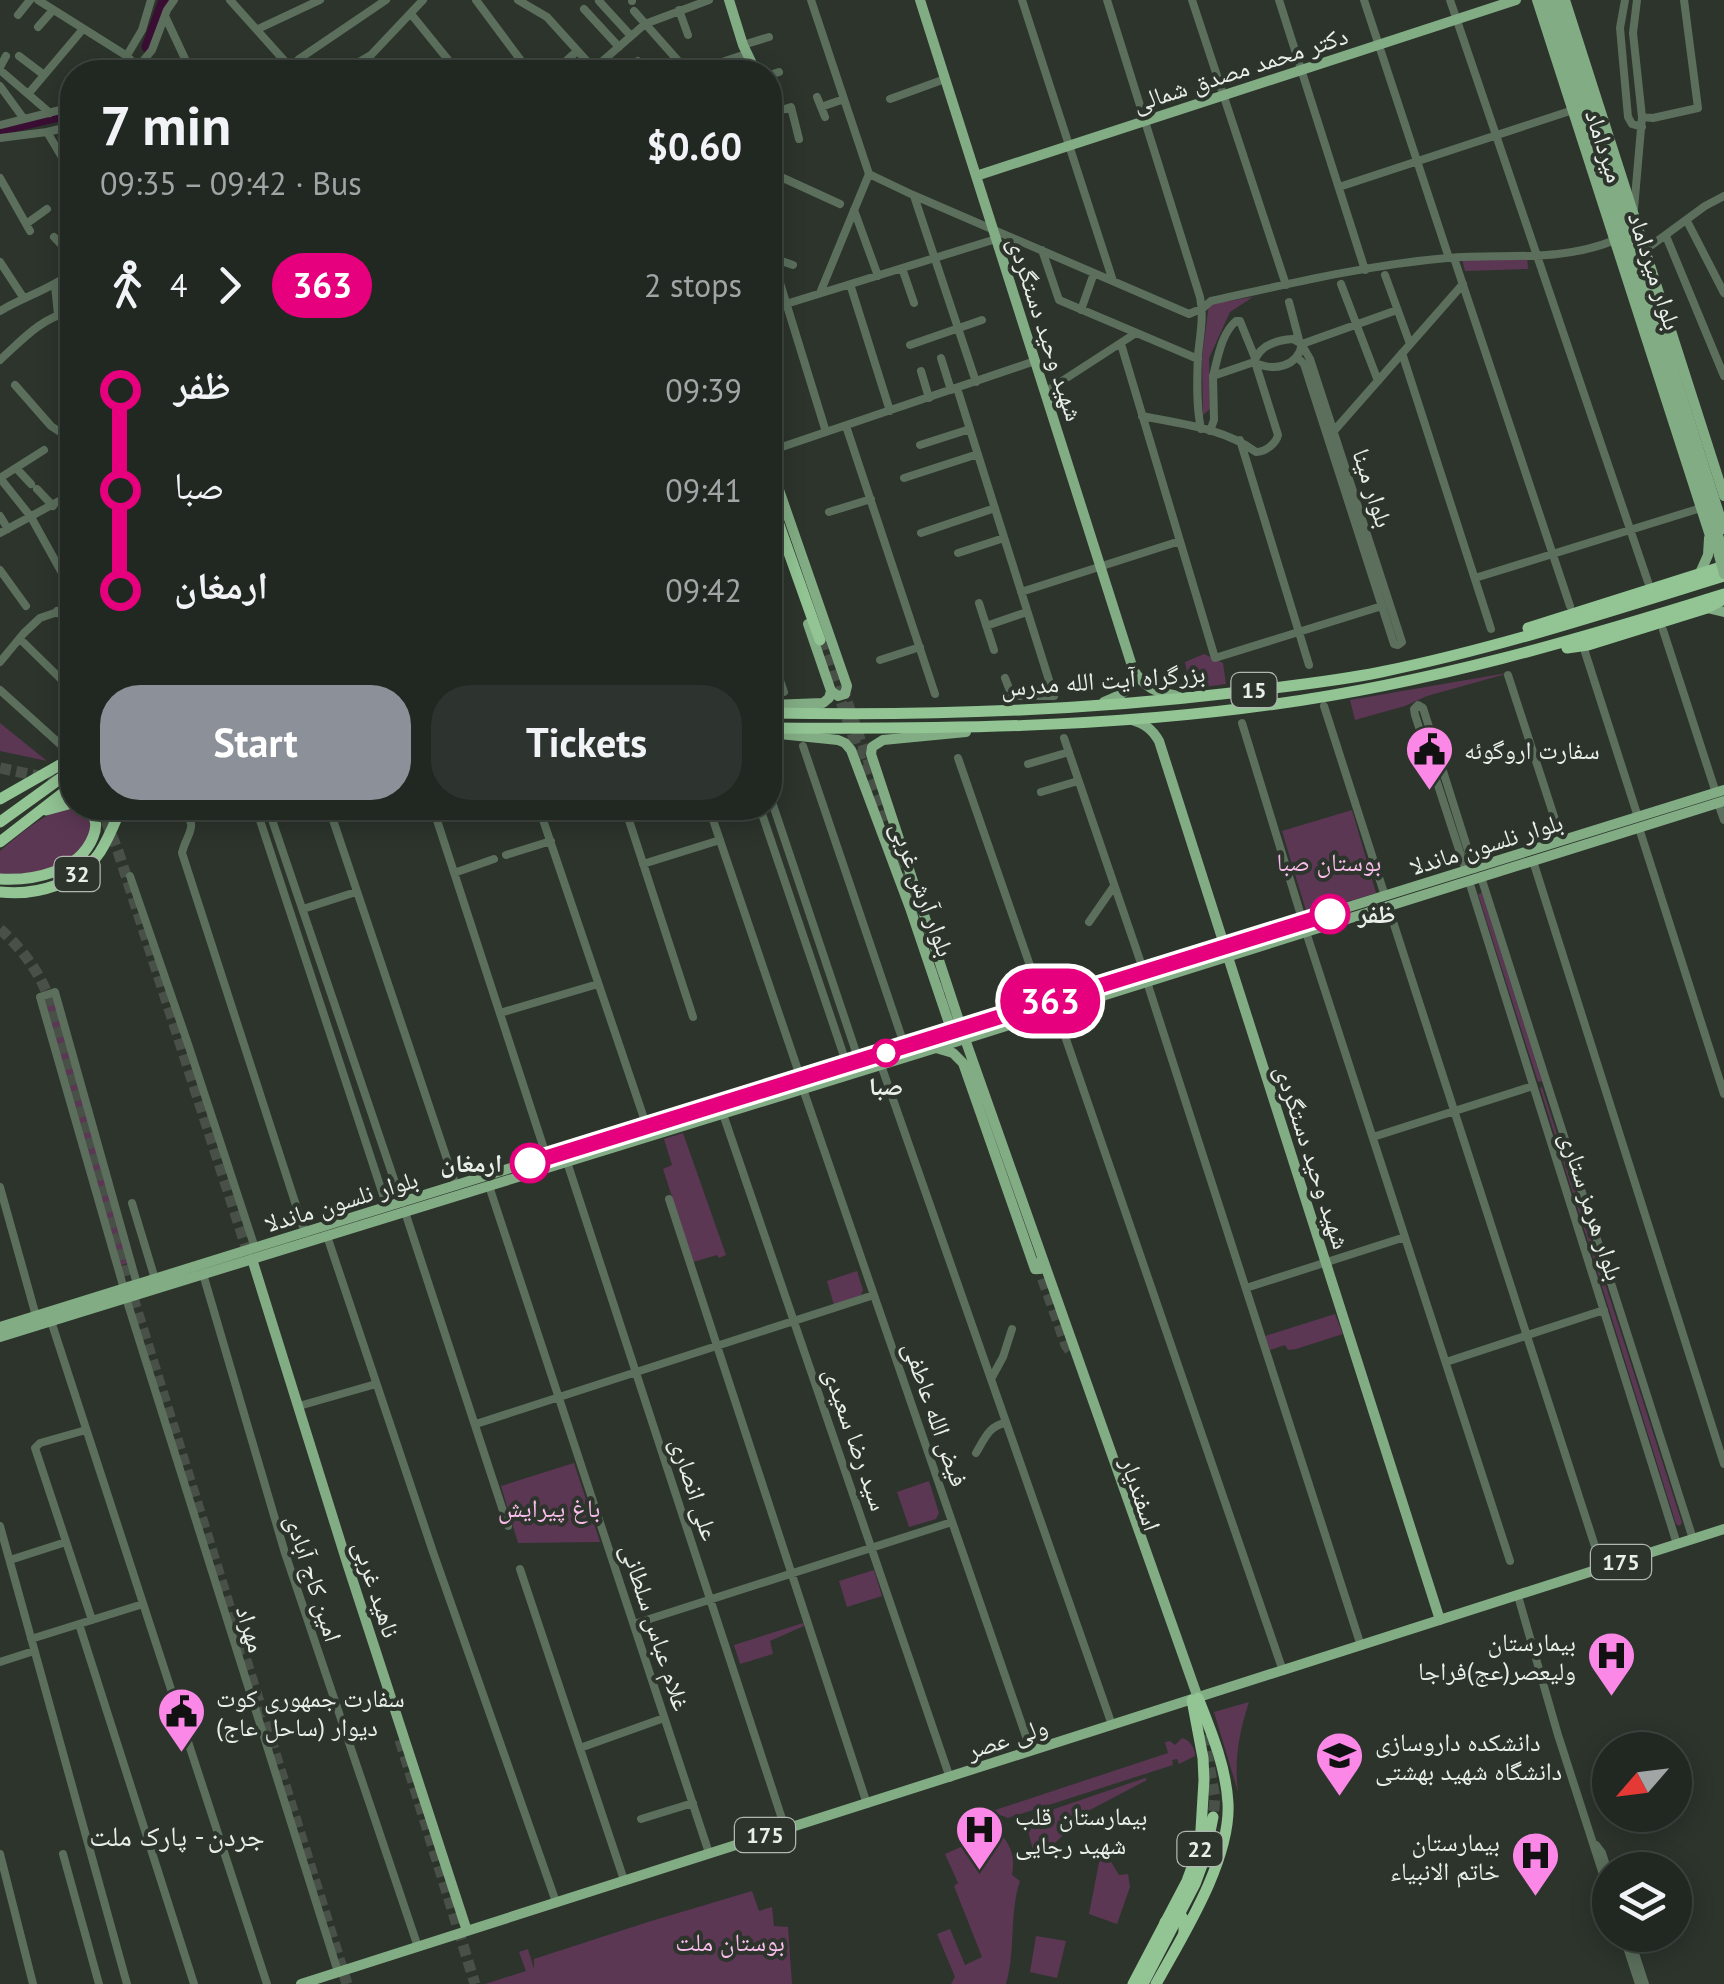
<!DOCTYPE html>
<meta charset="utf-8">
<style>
body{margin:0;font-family:"PT Sans","Noto Naskh Arabic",sans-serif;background:#2d332e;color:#f1f3f6;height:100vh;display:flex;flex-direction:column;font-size:38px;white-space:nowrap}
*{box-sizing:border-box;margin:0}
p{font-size:32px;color:#a2a5a5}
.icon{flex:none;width:55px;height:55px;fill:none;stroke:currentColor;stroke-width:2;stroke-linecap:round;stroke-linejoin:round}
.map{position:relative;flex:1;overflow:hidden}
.details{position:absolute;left:60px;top:60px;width:722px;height:760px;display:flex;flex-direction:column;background:#212721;border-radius:40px;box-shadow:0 5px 25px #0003,0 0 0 2px #3e443f}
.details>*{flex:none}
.badge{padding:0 20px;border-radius:32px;font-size:35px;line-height:65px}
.needle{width:65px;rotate:242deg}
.fabs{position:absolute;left:1592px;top:1732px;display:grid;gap:20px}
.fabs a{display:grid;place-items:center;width:100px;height:100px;border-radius:50%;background:#212721;box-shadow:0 5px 25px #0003,0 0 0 2px #3e443f;font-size:50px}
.map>.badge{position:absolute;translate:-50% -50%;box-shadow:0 0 0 5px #fff}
.legs{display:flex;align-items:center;gap:15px;height:110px;padding:0 40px;font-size:32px}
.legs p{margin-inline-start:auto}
.head{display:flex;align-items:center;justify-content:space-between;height:170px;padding:0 40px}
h1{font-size:55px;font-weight:700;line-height:75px}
.primary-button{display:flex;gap:20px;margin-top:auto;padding:20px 40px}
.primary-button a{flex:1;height:115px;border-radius:40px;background:#8c9099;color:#fff;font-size:40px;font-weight:700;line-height:115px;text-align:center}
.primary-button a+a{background:#2d332e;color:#f1f3f6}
ul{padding:0 40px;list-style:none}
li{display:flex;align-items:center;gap:35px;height:100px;font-size:38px}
li i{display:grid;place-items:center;width:15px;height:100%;margin:0 12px;background:currentColor}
li i::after{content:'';width:25px;height:25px;margin:-12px;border:8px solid;border-radius:50%;background:#212721}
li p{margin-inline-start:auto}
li:first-child i{background:linear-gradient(#0000 50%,currentColor 0)}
li:last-child i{background:linear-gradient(currentColor 50%,#0000 0)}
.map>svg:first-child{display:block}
</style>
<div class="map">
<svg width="1724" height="1984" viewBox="0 0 1724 1984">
<rect width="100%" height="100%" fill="#2c342c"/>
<path fill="#5c3754" d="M1527 256 1528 269 1465 271 1462 259Z
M1253 297 1230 312 1209 358 1210 409 1203 415 1202 358 1209 304Z
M1204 654 1223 663 1226 684 1190 689 1185 662Z
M1513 672 1427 696 1405 706 1355 720 1350 700Z
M0 723 47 761 0 751Z
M65 808 82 810 91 821 89 840 71 859 44 872 0 875V851C20 834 40 816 65 808Z
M1352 810 1376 893 1307 914 1282 831Z
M1482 893 1542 1081 1538 1082 1478 894Z
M54 999 128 1263 119 1266 45 1001Z
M1542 1087 1682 1523 1679 1526 1676 1524 1540 1088Z
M683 1133 726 1255 719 1258 717 1255 693 1262 663 1169 672 1165 664 1139Z
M857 1271 863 1290 861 1295 834 1305 827 1281Z
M1335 1314 1343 1334 1296 1349 1288 1350 1285 1345 1270 1350 1265 1336Z
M574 1463 600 1542 518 1543 501 1486Z
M929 1481 939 1513 936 1519 909 1527 897 1492Z
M874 1570 882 1596 847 1607 839 1581Z
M803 1623 804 1626 770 1641 773 1654 740 1664 734 1645Z
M1249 1702C1239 1733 1234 1759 1238 1792L1214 1712Z
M1182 1738C1190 1740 1195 1748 1195 1756L1179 1764 1177 1759 1172 1760 1173 1765 1008 1818 1000 1815 965 1827 963 1822 980 1815 1168 1753 1165 1742 1170 1741 1175 1745Z
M1145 1778 1147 1780 1086 1812 1036 1862 1025 1819Z
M990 1834H1001C1012 1848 1015 1857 1012 1875L1020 1881C1009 1914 1016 1950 1006 1984H951L955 1977 937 1934 950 1929 965 1965 982 1957 954 1886 958 1883 945 1854Z
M1102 1847 1119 1875 1128 1874 1130 1887 1117 1924 1089 1914Z
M752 1891 759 1911 772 1907 774 1926 788 1927 792 1984H485L526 1971 519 1952 528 1949 534 1969V1959L648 1922Z
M1036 1936 1066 1941 1057 1978 1030 1972Z"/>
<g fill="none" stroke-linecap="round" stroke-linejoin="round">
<path stroke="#3a0e33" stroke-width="11" d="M147 47 164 0
M124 72 129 67
M0 130 72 113"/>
<path stroke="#485048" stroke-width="10" stroke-dasharray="10 5" stroke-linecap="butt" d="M843 688 870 767"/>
<path stroke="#485048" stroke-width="11" stroke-dasharray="11 5.5" stroke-linecap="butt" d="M820 640 858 751 913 900 958 1032
M0 768 48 778 72 790
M94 808 106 821 118 851 250 1259
M0 929C26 953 39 972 52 1005L134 1301 347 1984
M1037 1263 1066 1345 1073 1355
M1201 1719 1215 1798 1213 1817
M400 1740 475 1984"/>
<path stroke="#5b6f5c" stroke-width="8" d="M38 0 127 56 142 72
M230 0 290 67
M476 0 525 66
M518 0 547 17 594 69
M632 0V1
M811 0 869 174
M1022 0 1113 281
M1107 0 1200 297C1204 316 1200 336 1198 355 1197 378 1196 406 1201 429
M1192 0 1286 285
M1279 0 1365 270
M1364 0 1449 258
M1450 0 1648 582
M1625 0 1620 28 1628 117 1632 124 1642 127
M599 1 631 36
M584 9 619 47
M679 10 688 35
M634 11 688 72
M411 14 458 72
M18 15 30 0
M165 16 186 61
M38 27 53 10
M258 29 320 0
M743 45 769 37
M129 52 142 30 151 0
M19 56 44 75
M564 63 577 51
M716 64 743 55
M0 67 6 56
M0 70 50 113
M115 72 123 62
M134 72 152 50 167 10 174 0
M286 72 299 59 386 0
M342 72 371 55 423 0
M428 72 447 59
M590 72 645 24 709 0
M626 72 638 61 647 71
M770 75 779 72
M0 86 24 119
M29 93 83 29
M817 97 825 117
M890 99 945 79
M821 107 844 99
M770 114 791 107 799 139
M1642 117 1653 118 1698 108 1684 0
M0 125 72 107
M47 132 72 174
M0 138 47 132 72 126
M770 172 840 204
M869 174 913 195 1189 314 1203 308 1211 301C1288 284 1367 265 1447 258 1505 253 1559 263 1615 240
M0 178 30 231
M1339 187 1573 110
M914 196 976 382
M1634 209 1642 117 1633 33 1637 0
M854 210 878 276
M1687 221 1724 293
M26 224 47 209
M1666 236 1724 376
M54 237 72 256
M1042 250 1059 300 1198 359
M1645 250 1705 206 1724 196
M770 257 793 265
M1454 258 1570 606
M0 262 23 297
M902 268 914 303
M1385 275 1410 344
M780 283 826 432
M850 284 890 411
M1341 284 1378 381
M55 286 58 314
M820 293 869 174
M1289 302 1299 340
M786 304 996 239
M1081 310 1094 273
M0 311C24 297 50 289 72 273
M1293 339 1302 344C1298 367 1273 372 1254 362 1260 345 1276 340 1293 339Z
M1121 344 1215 658 1382 606
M1302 344 1397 310
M910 345 982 320
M1402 353 1491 629
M1297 357 1304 364 1394 644 1398 645 1402 642 1310 359 1303 347
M941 358 951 390
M0 360C23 339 41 318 72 311
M921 371 929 398
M1213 376C1218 358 1221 334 1236 321H1240L1255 358
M15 385 51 426 63 434 72 412
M957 388 1054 696H1012L1005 678
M1045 392 1136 333
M1142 416C1181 424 1224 428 1256 452 1265 452 1276 444 1278 435L1256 365
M846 426 935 694
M1210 431 1214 420 1213 376 1254 362
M1333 432 1463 284
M1240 440 1309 665
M920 445 970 429
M770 451 1035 361
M17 469 31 484
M0 478 31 517 72 591
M0 478 44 450
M904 478 978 454
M37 489 53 506
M829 512 871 499
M0 516 8 529
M0 533 72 494
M921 533 995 508
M958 553 1004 538
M0 570 26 606
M1475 578 1701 508
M1021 592 1180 541
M979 603 994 650
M57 611 72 627
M986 626 1027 612
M1663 630 1716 793
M20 639 72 690
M770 652 784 692
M1585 652 1638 817
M880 660 920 647
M0 662 24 633 40 618 72 607
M1508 675 1562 841
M0 690 61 745
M1324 706 1385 896
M1242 723 1303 922
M1064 738 1144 972
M803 746 905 1047
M958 758 1043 1003
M1028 764 1069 752
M1041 792 1078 781
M770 796 859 1061
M1718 803 1724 820
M180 808C201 827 187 831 182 853L305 1233
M256 808 387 1207
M268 808 402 1203
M329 808 456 1186
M433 808 547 1158
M539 808 650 1136
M625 808 693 1017
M709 808 801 1079
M760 808 847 1065
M1639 828 1724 1094
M506 855 551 841
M1533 861 1724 1464
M643 864 720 840
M1466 871 1415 715 1414 709 1418 705 1423 708 1474 869
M454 873 494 859
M130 876 188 1044 255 1248
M1481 877 1693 1539
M1469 881 1677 1544
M1388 906 1602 1568
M303 909 356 892
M1089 922 1114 886
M1306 932 1510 1561
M1147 982 1361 1646
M1056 1010 1283 1671
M500 1013 598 984
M881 1065 1112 1725
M803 1089 1031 1751
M723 1114 950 1778
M1373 1137 1533 1086
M567 1162 785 1828
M489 1186 709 1853
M0 1187 36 1316
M669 1199 867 1804
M132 1203 155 1279
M405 1212 508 1526
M327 1236 433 1552 556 1902
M203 1274 285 1553 418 1947
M1246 1288 1405 1237
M124 1289 40 997 55 992 137 1284
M126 1298 338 1972
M51 1321 267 1984
M1446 1362 1604 1310
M991 1379 1003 1357 1012 1329
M299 1406 376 1384
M476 1424 874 1295
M86 1430 40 1443 35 1448 92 1620
M976 1453C984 1440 989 1425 1006 1423
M0 1526 127 1984
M10 1560 66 1542
M520 1569 624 1880
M1518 1596 1558 1735 1610 1896
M79 1624 194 1984
M634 1624 952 1522
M31 1639 143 1604
M0 1662 34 1651
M580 1748 664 1718
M641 1819 693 1803
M1596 1845 1602 1853 1610 1878
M0 1854 33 1984
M63 1854 99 1984
M1623 1935 1639 1984
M1629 1935 1645 1984"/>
<path stroke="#82ac84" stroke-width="10" d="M729 0 743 45 756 72
M920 0 1133 669C1145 689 1156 692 1178 696
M1537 0 1712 542 1717 549 1722 550
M1546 0 1665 367
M1555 0 1672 365
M1565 0 1724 496
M770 116 773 124 770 158
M976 176 1516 0
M770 464 847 686 845 694 838 696 831 691
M1700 573 1708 555 1709 538
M1707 608 1724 612
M808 624 831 691
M1104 702C1122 695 1131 691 1133 670
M770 705 823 703 829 698 831 691
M1132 720C1145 724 1152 729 1159 741L1440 1620
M770 733 838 740 845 743 851 750 910 908 952 1032
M871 754 965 1039 1198 1698
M871 754 872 747 883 740 966 732
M936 1048 953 1053 963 1063 1035 1269H1040L1042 1257
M252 1259 348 1566 467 1931
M0 1327 1724 790
M0 1337 965 1039 1724 801
M301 1984 1724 1529"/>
<path stroke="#92c494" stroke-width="11" d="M772 505 820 640
M1528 628 1724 566
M1567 648 1588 645 1707 608 1724 599
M770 713C924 716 1079 711 1231 693 1281 687 1332 682 1381 672 1498 648 1611 611 1724 576
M770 728C939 729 1109 728 1276 704 1429 683 1577 640 1724 594
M0 799 72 758
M46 810 72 803
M0 822 72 770
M0 842 72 786
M0 879C33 881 79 872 93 837 98 825 96 816 87 808
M0 892C37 896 78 884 100 852 109 838 115 822 121 808
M1207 1847 1213 1817
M1133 1984 1187 1881 1200 1846 1204 1780 1203 1758 1192 1700
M1143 1984 1195 1884 1202 1865
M1156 1984C1183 1935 1231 1860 1228 1803 1226 1767 1211 1731 1198 1698"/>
<path stroke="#82ac84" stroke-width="10" d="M1672 365 1724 529
M1665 367 1724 554
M1717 548 1724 574"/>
<path stroke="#92c494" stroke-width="11" d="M1165 1922 1174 1914H1180L1184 1920V1933"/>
</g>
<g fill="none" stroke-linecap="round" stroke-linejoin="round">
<defs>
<path id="line-1" d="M530 1163 1330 914"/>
</defs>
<use href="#line-1" stroke="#fff" stroke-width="22"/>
<use href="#line-1" stroke="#e6007e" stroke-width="15"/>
</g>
<defs>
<symbol id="civic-pin" viewBox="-11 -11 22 30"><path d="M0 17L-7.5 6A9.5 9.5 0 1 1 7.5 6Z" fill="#fb87e6" stroke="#2c342c"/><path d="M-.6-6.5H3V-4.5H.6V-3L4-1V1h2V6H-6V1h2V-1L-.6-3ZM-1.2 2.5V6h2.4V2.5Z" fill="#111"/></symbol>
<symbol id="hospital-pin" viewBox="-11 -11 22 30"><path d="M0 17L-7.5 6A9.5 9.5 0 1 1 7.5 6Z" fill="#fb87e6" stroke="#2c342c"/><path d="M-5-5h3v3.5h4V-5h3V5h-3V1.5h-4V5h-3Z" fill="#111"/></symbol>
<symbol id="university-pin" viewBox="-11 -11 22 30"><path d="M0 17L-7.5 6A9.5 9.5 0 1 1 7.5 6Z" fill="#fb87e6" stroke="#2c342c"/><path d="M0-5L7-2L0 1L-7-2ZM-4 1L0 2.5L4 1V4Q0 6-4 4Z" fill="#111"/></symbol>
</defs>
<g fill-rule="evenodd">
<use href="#civic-pin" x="1402" y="722" width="55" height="75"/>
<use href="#hospital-pin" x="1584" y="1628" width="55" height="75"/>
<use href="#civic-pin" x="154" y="1684" width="55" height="75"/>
<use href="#university-pin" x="1312" y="1728" width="55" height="75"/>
<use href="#hospital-pin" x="952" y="1802" width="55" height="75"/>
<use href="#hospital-pin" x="1508" y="1828" width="55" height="75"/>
</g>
<g fill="#fff" stroke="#e6007e" stroke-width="5">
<circle cx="1330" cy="914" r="18"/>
<circle cx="886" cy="1053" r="12"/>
<circle cx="530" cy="1163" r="18"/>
</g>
<g text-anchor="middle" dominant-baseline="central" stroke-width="8" stroke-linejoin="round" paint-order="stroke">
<g fill="#2c342c" stroke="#b0b6b0" stroke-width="2.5">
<rect x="1231.5" y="673" width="45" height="34" rx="8"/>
<rect x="54.5" y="857" width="45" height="34" rx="8"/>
<rect x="1591" y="1545" width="60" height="34" rx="8"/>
<rect x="735" y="1818" width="60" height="34" rx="8"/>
<rect x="1177.5" y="1832" width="45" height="34" rx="8"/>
</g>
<g font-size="22" font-weight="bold" fill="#e9eee9">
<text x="1254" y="690">15</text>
<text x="77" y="874">32</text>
<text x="1621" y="1562">175</text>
<text x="765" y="1835">175</text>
<text x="1200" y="1849">22</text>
</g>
<g font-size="25" fill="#e9eee9" stroke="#2c342c">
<text transform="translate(1240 69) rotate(-18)">دکتر محمد مصدق شمالی</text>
<text transform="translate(1605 146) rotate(72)">میرداماد</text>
<text transform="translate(1655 271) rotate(72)">بلوار میرداماد</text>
<text transform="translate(1046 329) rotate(72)">شهید وحید دستگردی</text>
<text transform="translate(1373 488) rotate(72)">بلوار مینا</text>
<text transform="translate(1103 680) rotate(-4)">بزرگراه آیت الله مدرس</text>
<text transform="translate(1486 844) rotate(-17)">بلوار نلسون ماندلا</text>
<text transform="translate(923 889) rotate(70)">بلوار آرش غربی</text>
<text transform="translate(1313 1157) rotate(72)">شهید وحید دستگردی</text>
<text transform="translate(341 1201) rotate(-17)">بلوار نلسون ماندلا</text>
<text transform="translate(1592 1206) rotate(72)">بلوار هرمز ستاری</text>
<text transform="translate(936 1414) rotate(71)">فیض الله عاطفی</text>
<text transform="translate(856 1439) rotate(71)">سید رضا سعیدی</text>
<text transform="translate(695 1489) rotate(72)">علی انصاری</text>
<text transform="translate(1141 1494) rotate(71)">اسفندیار</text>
<text transform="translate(314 1578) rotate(72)">امین کاج آبادی</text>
<text transform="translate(377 1589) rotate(72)">ناهید غربی</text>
<text transform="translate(656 1627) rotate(72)">غلام عباس سلطانی</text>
<text transform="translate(251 1629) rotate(73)">مهراد</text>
<text transform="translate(1007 1738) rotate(-18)">ولی عصر</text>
</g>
<g font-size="25" fill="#e9eee9" stroke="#2c342c" text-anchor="start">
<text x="1464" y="750">سفارت اروگوئه</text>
<text x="1576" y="1642" text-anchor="end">بیمارستان<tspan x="1576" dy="29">ولیعصر(عج)فراجا</tspan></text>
<text x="216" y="1698">سفارت جمهوری کوت<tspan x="216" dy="29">دیوار (ساحل عاج)</tspan></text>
<text x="1375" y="1742">دانشکده داروسازی<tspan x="1375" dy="29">دانشگاه شهید بهشتی</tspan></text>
<text x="1015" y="1816">بیمارستان قلب<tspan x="1015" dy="29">شهید رجایی</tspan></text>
<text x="1500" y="1842" text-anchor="end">بیمارستان<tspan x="1500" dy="29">خاتم الانبیاء</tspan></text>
</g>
<g font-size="25" fill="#f9bceb" stroke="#2c342c">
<text x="1329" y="862">بوستان صبا</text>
<text x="549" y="1508">باغ پیرایش</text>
<text x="730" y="1942">بوستان ملت</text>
</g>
<g font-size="25" font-weight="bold" fill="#e9eee9" stroke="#2c342c" text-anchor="start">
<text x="1358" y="914">ظفر</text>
<text x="886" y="1086" text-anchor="middle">صبا</text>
<text x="502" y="1163" text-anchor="end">ارمغان</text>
</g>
<g font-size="28" fill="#e9eee9" stroke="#2c342c">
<text x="177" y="1835">جردن - پارک ملت</text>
</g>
</g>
</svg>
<div class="fabs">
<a><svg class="needle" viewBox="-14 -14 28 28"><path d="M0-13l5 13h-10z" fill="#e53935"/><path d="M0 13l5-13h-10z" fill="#a2a5a5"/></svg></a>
<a><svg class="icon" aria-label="layers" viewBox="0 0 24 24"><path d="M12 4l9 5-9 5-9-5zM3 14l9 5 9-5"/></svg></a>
</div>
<b class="badge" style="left:1050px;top:1001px;background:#e6007e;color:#fff">363</b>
<section class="details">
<div class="head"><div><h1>7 min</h1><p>09:35 – 09:42 · Bus</p></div><b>$0.60</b></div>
<div class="legs"><svg class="icon" aria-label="walk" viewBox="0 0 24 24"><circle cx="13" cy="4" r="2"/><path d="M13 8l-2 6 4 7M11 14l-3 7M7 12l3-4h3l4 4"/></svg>4<svg class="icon" aria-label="forward" viewBox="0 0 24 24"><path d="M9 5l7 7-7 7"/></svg><b class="badge" style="background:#e6007e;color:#fff">363</b><p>2 stops</p></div>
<ul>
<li><i style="color:#e6007e"></i><b>ظفر</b><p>09:39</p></li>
<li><i style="color:#e6007e"></i><span>صبا</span><p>09:41</p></li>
<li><i style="color:#e6007e"></i><b>ارمغان</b><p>09:42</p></li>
</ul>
<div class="primary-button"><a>Start</a><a>Tickets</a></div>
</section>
</div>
